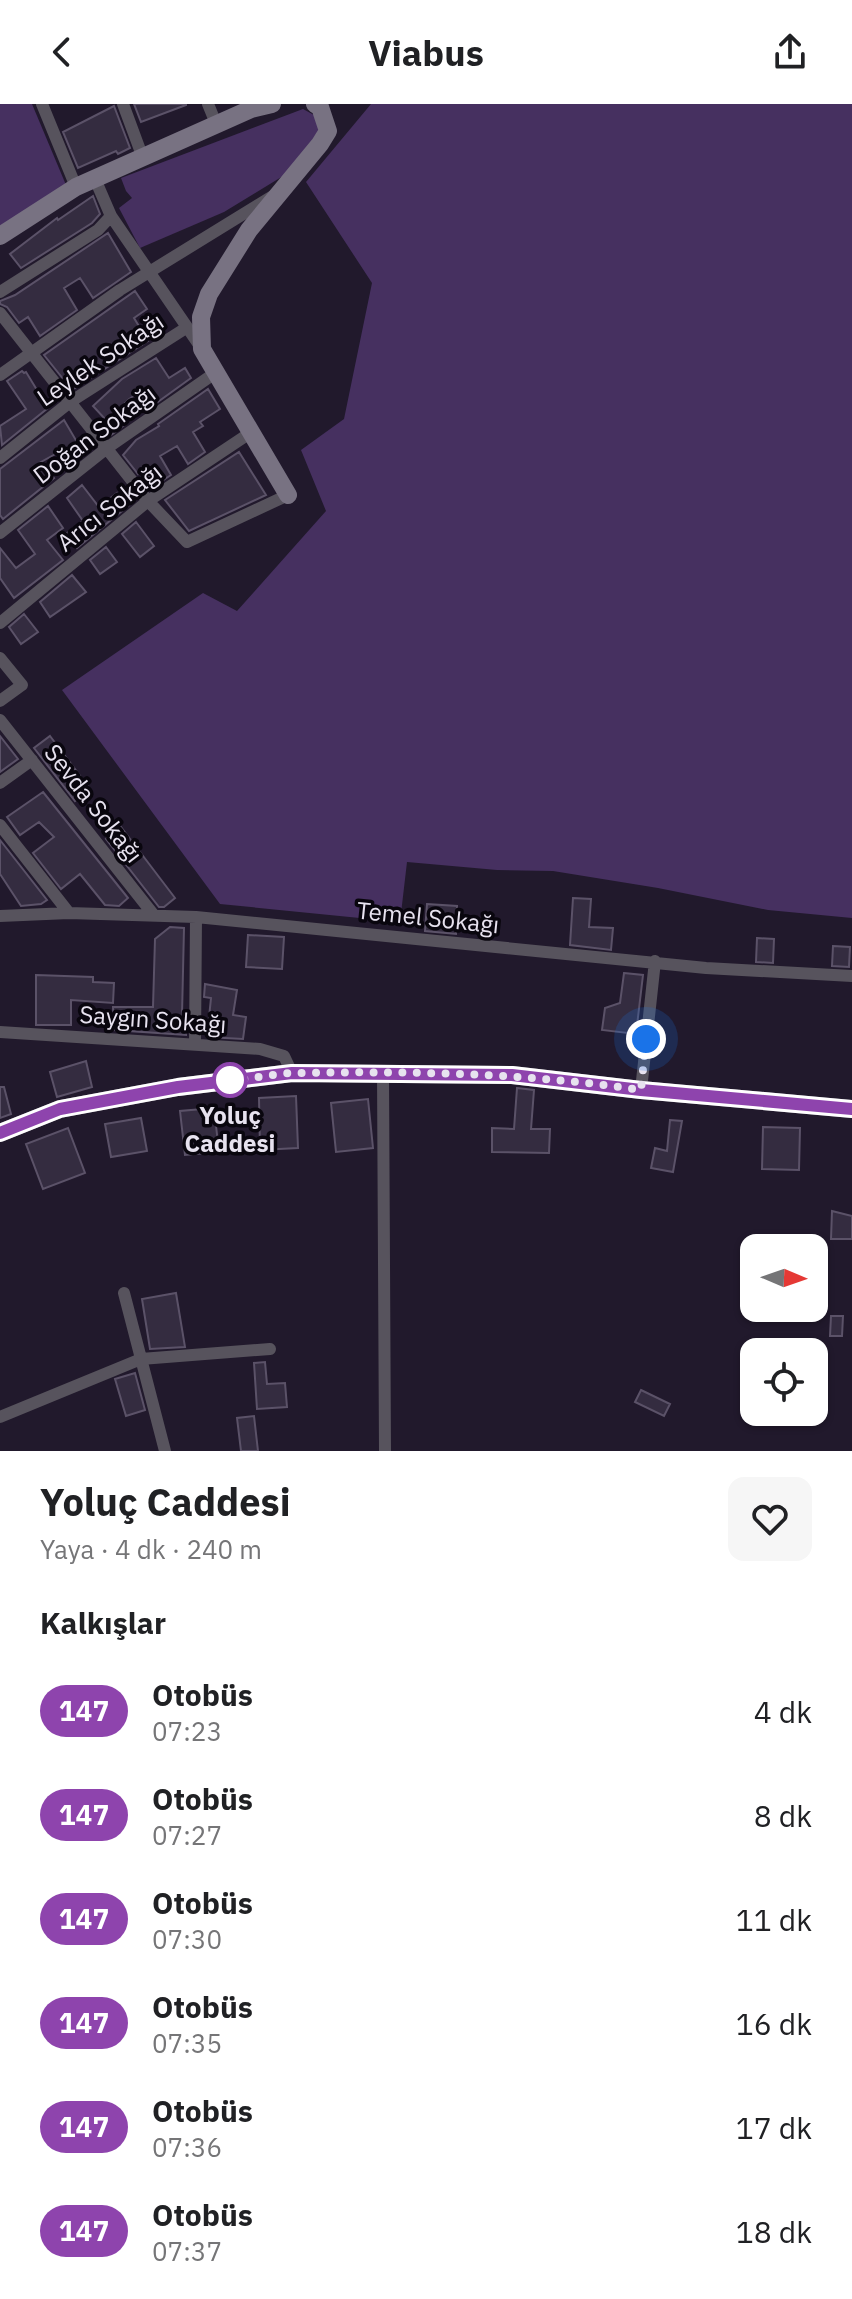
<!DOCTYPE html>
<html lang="tr">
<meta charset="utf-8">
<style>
body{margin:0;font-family:"IBM Plex Sans",sans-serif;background:#f6f6f6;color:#202124;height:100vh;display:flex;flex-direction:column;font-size:30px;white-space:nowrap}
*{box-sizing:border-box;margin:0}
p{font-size:26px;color:#757577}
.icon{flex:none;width:44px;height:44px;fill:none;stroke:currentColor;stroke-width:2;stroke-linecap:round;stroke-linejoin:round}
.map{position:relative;height:1347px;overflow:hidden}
.drawer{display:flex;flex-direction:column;background:#fff;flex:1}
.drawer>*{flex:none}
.badge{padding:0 16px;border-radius:26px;font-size:28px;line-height:52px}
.needle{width:52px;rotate:92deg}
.controls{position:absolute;left:740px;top:1130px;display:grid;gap:16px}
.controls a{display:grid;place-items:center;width:88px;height:88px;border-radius:16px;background:#fff;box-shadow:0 2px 6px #0004;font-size:40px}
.you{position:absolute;width:40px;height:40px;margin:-20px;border:6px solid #fff;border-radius:50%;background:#1a73e8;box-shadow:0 0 0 12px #1a73e833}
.map>.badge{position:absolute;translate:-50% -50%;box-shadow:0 0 0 4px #fff}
h2{padding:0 40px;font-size:30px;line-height:72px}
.round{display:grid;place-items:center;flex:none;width:84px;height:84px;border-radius:16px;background:#f6f6f6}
.overview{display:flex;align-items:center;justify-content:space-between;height:136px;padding:0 40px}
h1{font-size:38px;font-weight:700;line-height:60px}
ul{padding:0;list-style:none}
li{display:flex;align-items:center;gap:24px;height:104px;padding:0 40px}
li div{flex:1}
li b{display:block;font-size:30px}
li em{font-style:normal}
li .badge{min-width:88px;font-weight:700;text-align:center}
header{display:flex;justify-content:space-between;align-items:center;height:104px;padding:0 40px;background:#fff;font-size:36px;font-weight:700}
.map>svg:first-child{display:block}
</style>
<header><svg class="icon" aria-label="back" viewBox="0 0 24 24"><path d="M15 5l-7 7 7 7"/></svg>Viabus<svg class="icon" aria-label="share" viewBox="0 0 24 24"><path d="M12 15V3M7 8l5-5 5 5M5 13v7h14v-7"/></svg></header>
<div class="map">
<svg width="852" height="1347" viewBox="0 0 852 1347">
<rect width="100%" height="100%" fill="#21192c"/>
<path fill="#463060" d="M0 0H32L66 81 0 124Z
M371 0H852V814L768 806 658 784 553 767 497 766 407 758 400 818 220 800 62 586 203 489 237 507 326 407 301 346 344 315 372 179 306 78Z
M303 5 314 11 320 28 283 72 224 108 140 144 119 104 132 94 126 87 121 74Z"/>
<path fill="#342c40" stroke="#5b5268" stroke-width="2" d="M134 0H186V1L141 18Z
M114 2 130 44 118 50 116 47 78 64 63 28Z
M93 92 100 110 92 119 21 164 10 150 57 114 58 116Z
M108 129 131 168 93 194 80 174 64 184 77 206 40 232 28 213 19 219 7 203 0 200V197L15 191Z
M135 187 147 205 134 214 148 237 72 286 44 251Z
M156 254 169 274 185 264 191 274 148 305 138 289 128 296 119 306 127 319 111 331 103 319 106 316 93 302 122 275Z
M22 267 24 269 26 268 48 304 2 341 0 322 26 305 7 277Z
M208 285 220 305 200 318 203 322 193 328 205 348 188 360 177 342 160 352 171 371 154 382 144 365 138 370 123 351 136 336 159 322 158 320Z
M64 316 77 338 41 358 54 374 3 415 0 411V365Z
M239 348 266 391 189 427 165 396Z
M82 381 99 403 117 389 128 402 77 444 67 429 83 417 67 394Z
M48 402 63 424 47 436 63 456 14 494 0 474V444L16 464 35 450 18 426Z
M136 418 154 442 140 453 122 430Z
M106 443 117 458 100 470 90 456Z
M72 471 86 488 50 513 40 498Z
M24 510 38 528 21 540 9 523Z
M0 632 18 655 0 668Z
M50 632 90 685 75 697 34 644Z
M43 688 128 794 119 802 105 801 80 770 61 785 33 749 54 733 39 718 20 731 7 713Z
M121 723 175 794 164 803H159L106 735Z
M0 736 47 796 41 800 21 802 0 770Z
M573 794 591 795 589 823 613 824 611 846 570 841Z
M427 800 457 802 456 830 425 827Z
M170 823 184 824 182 911H186V931L114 926 113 903H153L155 835Z
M248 831 284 833 282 865 246 863Z
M757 834 774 835 773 859 756 858Z
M833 842 850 843 849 863 832 862Z
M624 869 643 871 636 930 602 926 605 904 620 899Z
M36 871 93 873V878L114 879 113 899 71 896V921H36Z
M205 880 237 886 233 911 246 913 243 935 207 933 211 894 204 893Z
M86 957 92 983 57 993 50 968Z
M0 983H4L11 1010 0 1014Z
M517 984 534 986 531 1025H550L549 1049 492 1048V1024L514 1025Z
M296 992 298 1044 260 1046 259 994Z
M368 995 373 1044 336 1048 331 999Z
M214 1004 219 1048 185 1051 180 1007Z
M141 1014 147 1047 111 1053 105 1020Z
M670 1016 682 1017 673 1068 651 1064 655 1044 667 1047Z
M763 1023 800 1024 799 1066 762 1065Z
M68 1024 85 1069 43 1085 26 1040Z
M832 1107 852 1112V1135H831Z
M176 1189 185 1243 150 1245 142 1195Z
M831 1212H843L842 1232H830Z
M265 1258 267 1280 285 1279 287 1303 257 1305 254 1259Z
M135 1269 145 1306 126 1312 115 1275Z
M641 1286 670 1300 664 1312 635 1298Z
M254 1312 258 1347H241L237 1314Z"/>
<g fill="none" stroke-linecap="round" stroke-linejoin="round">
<path stroke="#57535d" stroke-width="12" d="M42 0 76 83
M123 0 143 54
M208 0 217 22
M111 112 202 245
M0 188 98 126 111 112 95 75
M0 209 148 397 187 438 288 391
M0 271 120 186 271 93
M0 354 70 298 186 224
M0 429 107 344 215 269
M0 519 148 397 250 329
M0 554 22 581 0 597
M0 616 153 810
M0 679 32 656
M0 721 69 809
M0 812 69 809 196 813 195 940
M196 813 706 864 852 872
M0 928 260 945 284 952 292 969
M383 969 385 1347
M641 986 655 857
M124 1189 165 1347
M0 1313 141 1255 270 1245"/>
<path stroke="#787282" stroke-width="18" d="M0 132 76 83 251 5 272 0
M288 391 202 245 201 213 209 190 249 126 320 40 328 27 320 3 315 0
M0 1029 60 1005 178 983 292 969 512 971 641 986 852 1005"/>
</g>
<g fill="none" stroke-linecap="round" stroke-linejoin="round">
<defs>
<path id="line" d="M0 1029 60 1005 178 983 292 969 512 971 641 986 852 1005"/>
</defs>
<use href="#line" stroke="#fff" stroke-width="18"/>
<use href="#line" stroke="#8e44ad" stroke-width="12"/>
<path stroke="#e7e2ef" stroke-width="8" stroke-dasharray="0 14.4" d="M230 976C250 976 274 969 296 969 412 967 526 969 641 986L646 935"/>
</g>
<circle fill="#fff" stroke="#8e44ad" stroke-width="4" cx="230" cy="976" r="16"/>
<g text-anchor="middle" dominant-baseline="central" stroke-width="7" stroke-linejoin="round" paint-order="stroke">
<g font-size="24" fill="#e7e2ef" stroke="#09060e">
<text transform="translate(100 255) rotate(-34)">Leylek Sokağı</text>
<text transform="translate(94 330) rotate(-37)">Doğan Sokağı</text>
<text transform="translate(109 403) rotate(-38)">Arıcı Sokağı</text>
<text transform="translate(94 699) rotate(52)">Sevda Sokağı</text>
<text transform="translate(428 813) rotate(6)">Temel Sokağı</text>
<text transform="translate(153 915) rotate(4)">Saygın Sokağı</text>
</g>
<g font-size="24" font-weight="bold" fill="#e7e2ef" stroke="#09060e">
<text x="230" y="1011">Yoluç<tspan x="230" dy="28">Caddesi</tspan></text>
</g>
</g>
</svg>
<div class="controls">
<a><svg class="needle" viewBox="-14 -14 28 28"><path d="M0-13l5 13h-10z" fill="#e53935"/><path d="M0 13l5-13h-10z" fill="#757577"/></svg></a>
<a><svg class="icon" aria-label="locate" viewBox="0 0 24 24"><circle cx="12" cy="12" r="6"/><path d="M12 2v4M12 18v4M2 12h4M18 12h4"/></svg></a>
</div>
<div class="you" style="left:646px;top:935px"></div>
</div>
<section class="drawer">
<div class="overview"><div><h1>Yoluç Caddesi</h1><p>Yaya · 4 dk · 240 m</p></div><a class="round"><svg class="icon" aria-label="heart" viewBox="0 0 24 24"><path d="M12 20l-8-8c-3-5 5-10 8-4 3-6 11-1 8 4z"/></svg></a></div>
<h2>Kalkışlar</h2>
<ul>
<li><span class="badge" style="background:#8e44ad;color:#fff">147</span><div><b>Otobüs</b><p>07:23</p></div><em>4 dk</em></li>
<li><span class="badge" style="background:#8e44ad;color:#fff">147</span><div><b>Otobüs</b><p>07:27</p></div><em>8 dk</em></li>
<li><span class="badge" style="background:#8e44ad;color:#fff">147</span><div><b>Otobüs</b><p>07:30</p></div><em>11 dk</em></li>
<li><span class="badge" style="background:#8e44ad;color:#fff">147</span><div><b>Otobüs</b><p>07:35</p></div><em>16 dk</em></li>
<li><span class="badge" style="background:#8e44ad;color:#fff">147</span><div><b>Otobüs</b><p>07:36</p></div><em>17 dk</em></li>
<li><span class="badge" style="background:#8e44ad;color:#fff">147</span><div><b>Otobüs</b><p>07:37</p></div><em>18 dk</em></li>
</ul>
</section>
